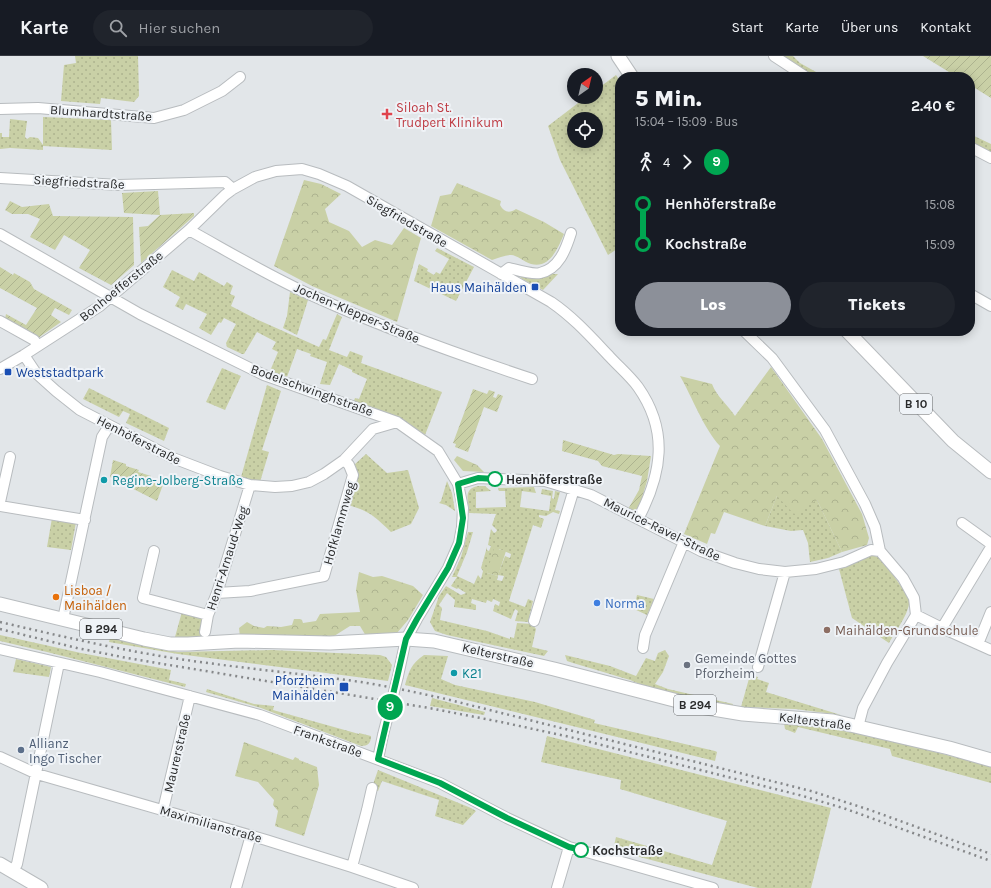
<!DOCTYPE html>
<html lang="de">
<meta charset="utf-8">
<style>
body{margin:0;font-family:Karla,sans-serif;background:#20242c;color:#f1f3f6;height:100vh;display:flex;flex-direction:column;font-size:15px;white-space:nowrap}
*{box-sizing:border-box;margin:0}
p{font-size:13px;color:#9ea1a6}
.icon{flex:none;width:22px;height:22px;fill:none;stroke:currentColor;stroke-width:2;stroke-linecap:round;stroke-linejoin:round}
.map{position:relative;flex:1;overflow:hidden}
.details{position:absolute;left:615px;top:16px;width:360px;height:264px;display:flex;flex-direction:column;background:#171b24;border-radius:16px;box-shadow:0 2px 10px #0003}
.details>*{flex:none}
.badge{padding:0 8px;border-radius:13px;font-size:14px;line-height:26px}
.needle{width:26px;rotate:34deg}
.buttons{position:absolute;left:567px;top:12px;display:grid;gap:8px}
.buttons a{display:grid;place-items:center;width:36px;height:36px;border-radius:50%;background:#171b24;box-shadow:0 2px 10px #0003;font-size:20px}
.map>.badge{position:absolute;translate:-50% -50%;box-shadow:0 0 0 2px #fff}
.legs{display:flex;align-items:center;gap:6px;height:44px;padding:0 20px;font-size:13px}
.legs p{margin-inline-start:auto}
.headline{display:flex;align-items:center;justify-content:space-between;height:68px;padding:0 20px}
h1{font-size:22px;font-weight:800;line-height:30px}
.action{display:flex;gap:8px;margin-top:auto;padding:8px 20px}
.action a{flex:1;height:46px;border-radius:24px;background:#8c9099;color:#fff;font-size:16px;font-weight:800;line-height:46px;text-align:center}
.action a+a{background:#20242c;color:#f1f3f6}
ul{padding:0 20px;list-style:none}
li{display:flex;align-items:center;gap:14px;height:40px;font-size:15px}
li i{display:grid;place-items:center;width:6px;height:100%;margin:0 5px;background:currentColor}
li i::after{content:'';width:10px;height:10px;margin:-5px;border:3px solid;border-radius:50%;background:#171b24}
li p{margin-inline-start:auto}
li:first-child i{background:linear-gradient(#0000 50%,currentColor 0)}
li:last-child i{background:linear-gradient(currentColor 50%,#0000 0)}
header{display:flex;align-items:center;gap:24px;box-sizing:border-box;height:56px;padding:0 20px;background:#171b24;border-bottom:1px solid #363941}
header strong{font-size:19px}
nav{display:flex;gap:22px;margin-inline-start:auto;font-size:14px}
.search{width:280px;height:36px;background:#20242c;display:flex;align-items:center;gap:10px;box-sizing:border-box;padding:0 14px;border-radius:22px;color:#9ea1a6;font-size:15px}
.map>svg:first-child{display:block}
</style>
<header>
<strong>Karte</strong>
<div class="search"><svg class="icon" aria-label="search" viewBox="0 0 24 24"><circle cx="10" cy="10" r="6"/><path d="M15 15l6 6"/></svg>Hier suchen</div>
<nav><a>Start</a><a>Karte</a><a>Über uns</a><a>Kontakt</a></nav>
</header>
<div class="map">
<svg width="991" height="832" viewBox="0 0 991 832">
<defs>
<pattern id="grass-dots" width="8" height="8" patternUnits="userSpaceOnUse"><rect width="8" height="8" fill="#c9d0a6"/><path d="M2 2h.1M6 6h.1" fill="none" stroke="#adb38f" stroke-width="1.8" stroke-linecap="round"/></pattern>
<pattern id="forest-crowns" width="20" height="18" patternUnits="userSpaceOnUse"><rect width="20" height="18" fill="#c9d0a6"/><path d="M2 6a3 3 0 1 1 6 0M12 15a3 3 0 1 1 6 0" fill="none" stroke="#adb38f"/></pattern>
<pattern id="garden-furrows" width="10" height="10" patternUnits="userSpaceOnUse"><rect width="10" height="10" fill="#c9d0a6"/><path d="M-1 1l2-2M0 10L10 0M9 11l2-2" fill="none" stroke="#adb38f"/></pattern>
</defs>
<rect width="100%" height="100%" fill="#e2e6e9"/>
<path fill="url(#grass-dots)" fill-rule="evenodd" d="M75 0H138L139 40 134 46 101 42 100 48 61 45 64 9 76 7Z
M785 0H793L800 7 825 21H815L784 2Z
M616 19 620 25V191L608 199 560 104 548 70 586 41H596V34ZM574 63H596V85H574Z
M43 61 111 64 112 94 43 90V94L10 92 0 93V77H2V81H9L10 63 27 65 25 81 27 83 30 81 38 82 43 89Z
M970 78 991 88V96L970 86Z
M437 192 474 211 456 245 414 225 419 208 428 213 427 215 434 219 436 216 440 218 449 203 435 195Z
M172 214 194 225 199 216 224 230 227 226 233 230 230 238 235 240 231 250 256 263 319 291 323 283 326 284 337 258 342 261 329 294 347 301 350 295 363 300 361 307 442 336 425 379 408 367 353 347 355 342 359 343 367 323 352 316V314L339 308 330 329 320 328 327 306 310 300 311 298 297 293 287 321 270 315 278 296 272 293 276 286 257 276 244 298H242L227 291 226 287 236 268 224 262 221 267 219 266 211 279 199 272 207 258 186 248 183 254 175 250 180 241 163 231Z
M523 218H558L543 234 522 223 520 221Z
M290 236 308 244 297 279 283 272 287 260Z
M222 312 241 320 225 354 206 346Z
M267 329 281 335 262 394 269 396 260 426 241 421Z
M89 332 169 372 164 385 126 367 130 358 123 355 119 361 83 343Z
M366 398 387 417 408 414 419 452 411 468 391 476C375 461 370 455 348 449L354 409Z
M447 425 452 437 455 455 446 449 439 447 441 445Z
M478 430H485L491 435 476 436V452L506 451 505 435H499L498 432 534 431 536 437 522 435 520 451 549 455 551 440 541 438 542 433 553 435 552 442 554 443 555 435 560 436 555 454 560 455 559 458 553 456 546 460 539 459V461L544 463 541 472 533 469 509 545 525 551 528 543 533 545 528 566 515 565 518 555 515 553 511 563 493 555 495 548 499 550 500 546 493 543 492 546 487 544 486 547 472 543 471 547 476 549V554L454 551 455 544 447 537 439 549 442 552 440 564 487 575 510 583V581L514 582 517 567 532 568 536 573 532 591 548 595 544 600 447 579 435 575 430 566 439 540 446 530 461 539 466 537 458 532 457 533 451 530 457 521H452L461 501 468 476H473L467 496 457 520 474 528 478 519 481 523 483 515 481 512 487 491V494L489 495 491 490 488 489 491 473 494 477 496 476 497 474 492 469 496 458 469 457C469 445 462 433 478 430ZM499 493 511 498 510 502 505 500 498 519 504 520 502 525 497 524 498 520 487 517Z
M777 440 817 444 842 496 828 502 810 506 808 487 803 474 791 475 765 470Z
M52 462 76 466 71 494 47 491Z
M872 499 880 502 885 507 909 542C912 554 895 576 889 587L852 562 839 513Z
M637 539 654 543 647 559 634 553Z
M183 552 208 559 203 584 181 585 175 581Z
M0 579 81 597 171 614 169 624 186 628 185 631 47 596 0 585Z
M110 582 178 596 272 594 380 599 386 601 392 609 388 625 178 598 109 586Z
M665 594 669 600 663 616 655 628 668 633 733 648 732 652 709 648 647 631 630 624 573 607 567 605 565 599 610 610 636 620 646 602 655 605 658 597Z
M424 599 448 600 441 623 455 629 535 646 595 664 594 667 715 695 717 696 715 705 405 629C409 615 411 608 424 599Z
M16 603 51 611 49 621 13 616Z
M750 619 758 621 757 623 769 627 766 636 841 659 795 653 741 651Z
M207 633 254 648 274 650 273 654 359 678V677L371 680C371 687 368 690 361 690L261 652 206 636Z
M432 642 485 656 484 659 430 650Z
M784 667 842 672 978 707 991 711V727L892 700 890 693 798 671 795 677 785 673Z
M547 680 831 752 811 832H758L613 794 616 781 712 809 727 765 620 733 621 724 541 706Z
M378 714 471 752 476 755 463 769 435 760 439 744 382 725 378 735 371 734Z"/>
<path fill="url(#forest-crowns)" d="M304 124 321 128 341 138 325 153 329 166 349 175 362 191 375 184 392 189 404 172 421 182 397 266 312 230 274 210Z
M457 127 501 145 500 149C504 156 509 158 516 153L544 166 564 178C558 192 550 213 531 208 524 206 517 199 511 199 505 199 498 202 492 204L431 170 440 140 451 138Z
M771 311 822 383 862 458 869 482 867 489 842 496 817 444 794 458 777 440 765 470 724 456 715 478 711 477 707 488 684 478 720 390C704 373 692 341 680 320L712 328C717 341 728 349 735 360Z
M457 400 477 409 484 416 463 415 454 404Z
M494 492 506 495 498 520 487 517Z
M359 516 373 521 382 520 413 530 423 539 408 564 397 577 366 580 360 570H350L331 582 240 581 239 572 247 566 254 570 264 572 267 570 281 571 292 569 294 563H300L302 564 303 567 316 565 320 558 360 556 356 534Z
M244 686 293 704 295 701 299 703V704L317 711 319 729 304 780 275 770 278 755 273 749 274 744 258 726 235 720Z"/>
<path fill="url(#garden-furrows)" d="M923 0H991V42L970 29V21H957Z
M158 135 160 159 194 157V160L141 207 139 171 148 170 160 159 124 157 122 137Z
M10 145 22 151 49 148 53 160 133 161 134 209 111 229 79 212 90 194 64 179 55 194 30 181 40 163 28 158H12L5 154Z
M0 211 13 219 14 217 30 226 34 233 72 254 69 259 55 252 51 259 61 266 38 282 5 263 6 258 26 269 37 252 0 232Z
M473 333 487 338 489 334 495 336 493 341 496 342 498 338 503 340 497 356 484 351 468 396 455 391 456 388 453 387Z
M563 384 614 399 618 398 651 400 647 425 639 452 633 455H627L639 434 642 420 602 410 598 405 562 395Z
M113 404 126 408V410L139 414 138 416 151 420V422L164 426 157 445 110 421Z"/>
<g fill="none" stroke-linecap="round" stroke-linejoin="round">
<defs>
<path id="minor" d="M774 0 806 21
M0 53 38 52 154 62 184 54 222 35 240 21
M970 91 991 102
M0 122 119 129 225 126 233 133
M189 174C229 196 269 220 311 239 383 272 457 298 532 323
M0 178 140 258 264 319 397 366 438 395 458 428 463 452 462 471 459 487 448 512 417 563 406 583 398 620
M501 218 509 212C517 214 533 219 540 217 559 213 566 193 571 177
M970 238 991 250
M0 265 34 284 38 290
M744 275 772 302 825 374 865 448 875 471 880 495
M24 299 36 317 56 335 80 354 173 402 220 420 250 429 275 431 292 430 309 426 324 418 344 404 373 373 397 366
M0 313 24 299 100 250 189 174 225 139 233 133 255 121 276 115 302 113 319 118 347 130 551 246C573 261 590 280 609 300 618 310 630 320 638 331 669 375 662 418 638 463
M458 428 478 422 545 425 591 439 701 495 735 507 759 513 785 516 816 513 844 506 871 494 880 495 903 522 914 542 916 559 887 607 863 652 858 671
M0 446 10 401
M0 450 85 464
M962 467 991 488
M154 495 143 542 208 559
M217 537 250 535 324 520 353 419 349 409 344 404
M916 559 942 572 991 594
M63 563 102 381 109 370
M534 565 574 433
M942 572 991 491
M205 576 208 559 217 537 250 429
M978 588 991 556
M643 592 645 579 684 486
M0 593 100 616 260 659 440 727 507 762 569 791 713 832
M758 611 785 516
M0 701 37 718 266 784 352 811 413 832
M378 703 383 679
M163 754 190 640
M352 811 367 754 372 732
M12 816 17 808 59 607
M236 832 251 779
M557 832 569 791"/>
<path id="major" d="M618 0 632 21
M847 275 953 385 991 416
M0 548 144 583 170 588H188L239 585 330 587 406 583 434 585 554 613 701 651 743 658 833 665 949 692 991 704
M0 808 41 832"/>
</defs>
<use href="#minor" stroke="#b8bcbf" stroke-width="12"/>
<use href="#major" stroke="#b8bcbf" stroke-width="15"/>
<use href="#minor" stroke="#fff" stroke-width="10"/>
<use href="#major" stroke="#fff" stroke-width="13"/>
<path stroke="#86888a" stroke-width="2.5" stroke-dasharray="2 4" stroke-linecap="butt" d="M0 566C64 581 128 596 193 605 249 613 305 618 361 626 391 631 420 637 450 644L811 735 870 754 991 798
M0 573 77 592 127 602 429 652 501 666 570 681 803 740 846 753 991 805"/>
<defs>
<path id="minor-bridge" d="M383 679 398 620"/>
</defs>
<use href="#minor-bridge" stroke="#b8bcbf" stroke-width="12" stroke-linecap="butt"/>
<use href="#minor-bridge" stroke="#fff" stroke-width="10"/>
</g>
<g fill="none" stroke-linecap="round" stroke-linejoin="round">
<defs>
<path id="line-1" d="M495 423 478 422 458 428 463 462 459 487 448 512 417 563 406 583 378 703 440 727 507 762 569 791 581 794"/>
</defs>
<use href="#line-1" stroke="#fff" stroke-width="9"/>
<use href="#line-1" stroke="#00a651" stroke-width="6"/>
</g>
<path fill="#e0444e" stroke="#eff3f7" stroke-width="1.5" d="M385 52h4v4h4v4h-4v4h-4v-4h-4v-4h4z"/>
<g fill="#1a4fb4" stroke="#eff3f7" stroke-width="1.5">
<rect x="531" y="227" width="8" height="8" rx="2"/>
<rect x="4" y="312" width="8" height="8" rx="2"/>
<rect x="339" y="626" width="10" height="10" rx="2"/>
</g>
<g fill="#fff" stroke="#00a651" stroke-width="2">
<circle cx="495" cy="423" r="7"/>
<circle cx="581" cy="794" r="7"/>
</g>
<g fill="#0f9aa8" stroke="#eff3f7" stroke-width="1.5">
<circle cx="104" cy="424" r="4"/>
<circle cx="454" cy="617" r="4"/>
</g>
<circle fill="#e8710a" stroke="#eff3f7" stroke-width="1.5" cx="56" cy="541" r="4"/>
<circle fill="#3f7fe0" stroke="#eff3f7" stroke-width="1.5" cx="597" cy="547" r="4"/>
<circle fill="#8d6e63" stroke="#eff3f7" stroke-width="1.5" cx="827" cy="574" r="4"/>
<circle fill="#6b7280" stroke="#eff3f7" stroke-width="1.5" cx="687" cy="609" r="4"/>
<circle fill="#5c6f8a" stroke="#eff3f7" stroke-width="1.5" cx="21" cy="694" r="4"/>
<g text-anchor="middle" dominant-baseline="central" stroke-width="4" stroke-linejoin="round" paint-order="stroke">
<g fill="#eff3f7" stroke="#646668" stroke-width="1">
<rect x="900" y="338" width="32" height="20" rx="3"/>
<rect x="80" y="563" width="42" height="20" rx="3"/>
<rect x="674" y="639" width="42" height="20" rx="3"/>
</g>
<g font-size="12" font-weight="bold" fill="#292a2b">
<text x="916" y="348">B 10</text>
<text x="101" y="573">B 294</text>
<text x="695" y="649">B 294</text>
</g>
<g font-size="13" fill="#be3a42" stroke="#eff3f7" text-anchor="start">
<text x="396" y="51">Siloah St.<tspan x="396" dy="15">Trudpert Klinikum</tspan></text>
</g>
<g font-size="13" fill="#292a2b" stroke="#eff3f7">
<text transform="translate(101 57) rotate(4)">Blumhardtstraße</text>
<text transform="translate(79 126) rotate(3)">Siegfriedstraße</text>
<text transform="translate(407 165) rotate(30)">Siegfriedstraße</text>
<text transform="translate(121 230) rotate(-39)">Bonhoefferstraße</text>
<text transform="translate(357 257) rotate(23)">Jochen-Klepper-Straße</text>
<text transform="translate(312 334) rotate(20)">Bodelschwinghstraße</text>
<text transform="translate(139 384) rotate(27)">Henhöferstraße</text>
<text transform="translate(339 467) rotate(-74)">Hofklammweg</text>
<text transform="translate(662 473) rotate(26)">Maurice-Ravel-Straße</text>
<text transform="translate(227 502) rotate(-72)">Henri-Arnaud-Weg</text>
<text transform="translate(498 599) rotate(13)">Kelterstraße</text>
<text transform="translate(815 665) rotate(7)">Kelterstraße</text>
<text transform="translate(328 685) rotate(20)">Frankstraße</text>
<text transform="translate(177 697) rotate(-77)">Maurerstraße</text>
<text transform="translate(211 768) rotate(16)">Maximilianstraße</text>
</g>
<g font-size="13" fill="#164399" stroke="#eff3f7" text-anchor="end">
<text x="527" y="231">Haus Maihälden</text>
<text x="16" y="316" text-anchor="start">Weststadtpark</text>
<text x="335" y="624">Pforzheim<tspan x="335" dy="15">Maihälden</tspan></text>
</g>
<g font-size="13" font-weight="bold" fill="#292a2b" stroke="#eff3f7" text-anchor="start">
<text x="506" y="423">Henhöferstraße</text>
<text x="592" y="794">Kochstraße</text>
</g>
<g font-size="13" fill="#0d838f" stroke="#eff3f7" text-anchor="start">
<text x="112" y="424">Regine-Jolberg-Straße</text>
<text x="462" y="617">K21</text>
</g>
<g font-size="13" fill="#c56008" stroke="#eff3f7" text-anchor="start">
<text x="64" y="534">Lisboa /<tspan x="64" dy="15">Maihälden</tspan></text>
</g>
<g font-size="13" fill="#366cbe" stroke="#eff3f7" text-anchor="start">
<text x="605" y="547">Norma</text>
</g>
<g font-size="13" fill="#785e54" stroke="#eff3f7" text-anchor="start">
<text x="835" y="574">Maihälden-Grundschule</text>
</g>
<g font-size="13" fill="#5b616d" stroke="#eff3f7" text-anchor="start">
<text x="695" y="602">Gemeinde Gottes<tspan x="695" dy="15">Pforzheim</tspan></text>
</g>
<g font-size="13" fill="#4e5e75" stroke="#eff3f7" text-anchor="start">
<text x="29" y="687">Allianz<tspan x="29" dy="15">Ingo Tischer</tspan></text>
</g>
</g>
</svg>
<div class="buttons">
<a><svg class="needle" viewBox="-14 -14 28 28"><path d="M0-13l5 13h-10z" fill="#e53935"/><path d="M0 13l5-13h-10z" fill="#9ea1a6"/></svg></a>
<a><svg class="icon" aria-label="locate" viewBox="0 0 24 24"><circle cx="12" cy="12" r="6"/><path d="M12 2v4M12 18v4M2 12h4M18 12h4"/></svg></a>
</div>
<b class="badge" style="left:390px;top:651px;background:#00a651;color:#fff">9</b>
<section class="details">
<div class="headline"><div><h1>5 Min.</h1><p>15:04 – 15:09 · Bus</p></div><b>2.40 €</b></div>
<div class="legs"><svg class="icon" aria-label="walk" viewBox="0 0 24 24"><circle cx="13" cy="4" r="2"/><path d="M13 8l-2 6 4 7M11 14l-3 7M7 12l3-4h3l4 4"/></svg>4<svg class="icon" aria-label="forward" viewBox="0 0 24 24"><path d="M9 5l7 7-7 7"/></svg><b class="badge" style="background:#00a651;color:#fff">9</b></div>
<ul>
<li><i style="color:#00a651"></i><b>Henhöferstraße</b><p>15:08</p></li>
<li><i style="color:#00a651"></i><b>Kochstraße</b><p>15:09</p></li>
</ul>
<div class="action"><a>Los</a><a>Tickets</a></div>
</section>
</div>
